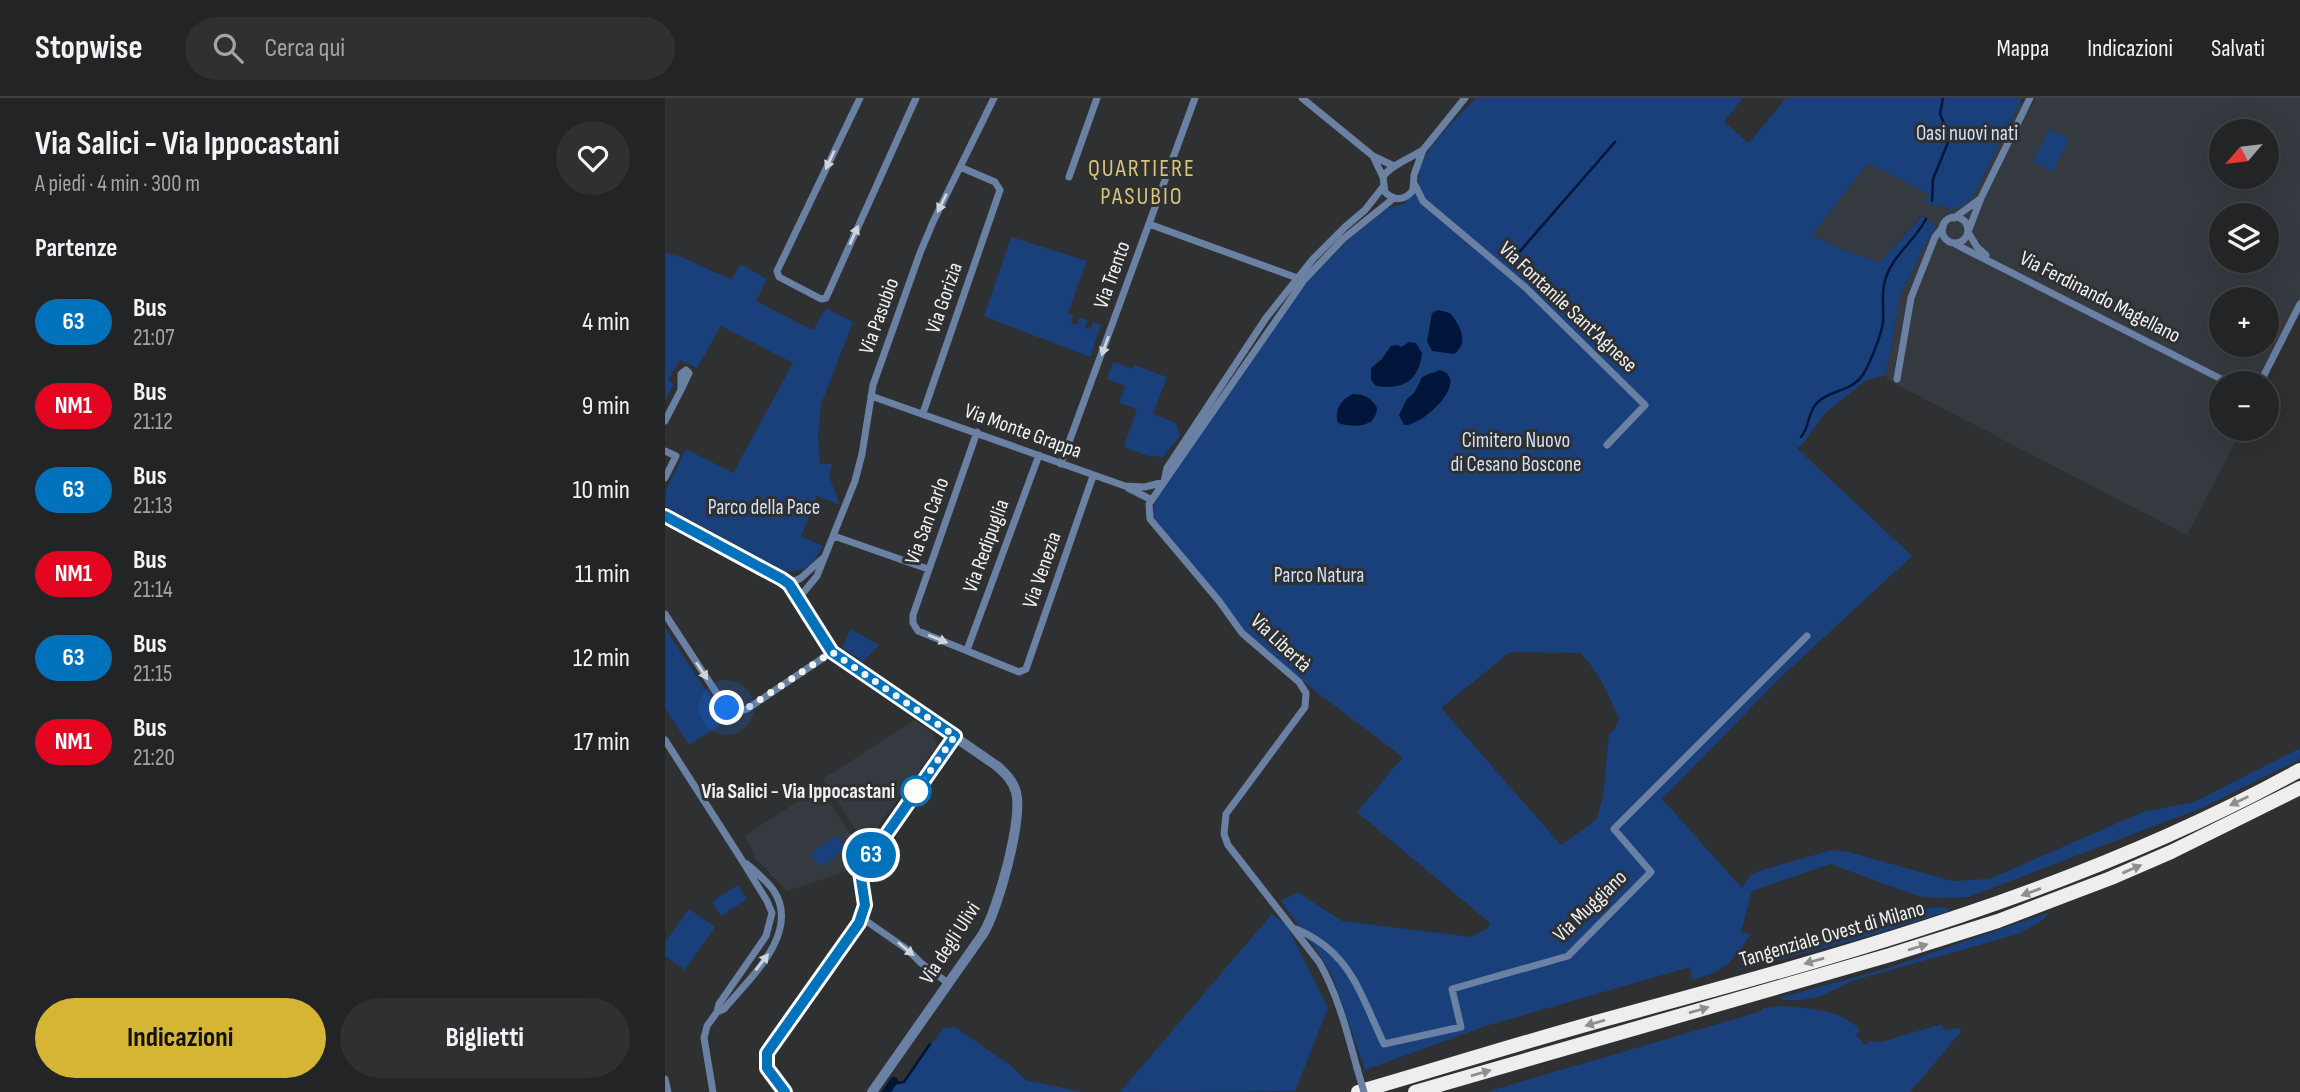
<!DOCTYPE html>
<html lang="it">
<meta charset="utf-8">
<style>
body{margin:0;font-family:"Sofia Sans Condensed",sans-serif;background:#2f3032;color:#f1f3f6;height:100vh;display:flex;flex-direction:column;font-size:26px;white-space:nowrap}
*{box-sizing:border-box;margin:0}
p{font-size:23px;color:#a3a4a7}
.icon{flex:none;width:38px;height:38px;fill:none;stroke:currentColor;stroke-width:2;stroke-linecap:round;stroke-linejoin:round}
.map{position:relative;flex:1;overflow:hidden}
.details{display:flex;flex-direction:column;background:#232426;width:665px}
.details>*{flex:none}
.badge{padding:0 14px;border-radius:23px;font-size:24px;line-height:46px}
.needle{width:46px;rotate:242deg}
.buttons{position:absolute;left:1544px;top:21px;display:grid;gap:14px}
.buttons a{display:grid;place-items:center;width:70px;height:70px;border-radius:50%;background:#232426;box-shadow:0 7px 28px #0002,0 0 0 2px #404143;font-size:35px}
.you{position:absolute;width:35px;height:35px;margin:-18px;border:5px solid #fff;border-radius:50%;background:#1a73e8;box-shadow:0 0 0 10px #1a73e833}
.map>.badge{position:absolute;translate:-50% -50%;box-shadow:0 0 0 4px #fff}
h2{padding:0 35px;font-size:26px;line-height:63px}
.round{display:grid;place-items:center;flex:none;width:74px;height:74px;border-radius:37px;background:#2f3032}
.head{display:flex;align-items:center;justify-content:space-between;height:119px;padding:0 35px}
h1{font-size:33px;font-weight:700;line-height:52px}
.action{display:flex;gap:14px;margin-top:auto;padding:14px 35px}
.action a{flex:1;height:80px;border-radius:42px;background:#d6b534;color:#111;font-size:28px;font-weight:700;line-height:80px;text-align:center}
.action a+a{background:#2f3032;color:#f1f3f6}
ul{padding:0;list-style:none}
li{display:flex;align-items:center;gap:21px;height:84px;padding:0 35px}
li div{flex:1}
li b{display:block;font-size:26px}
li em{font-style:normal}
li .badge{min-width:77px;font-weight:700;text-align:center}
header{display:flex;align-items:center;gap:42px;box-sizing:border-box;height:98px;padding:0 35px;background:#232426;border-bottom:2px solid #404143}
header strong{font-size:33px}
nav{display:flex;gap:38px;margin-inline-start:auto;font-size:24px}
.search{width:490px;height:63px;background:#2f3032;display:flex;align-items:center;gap:18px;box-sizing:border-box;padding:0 24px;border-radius:38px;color:#a3a4a7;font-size:26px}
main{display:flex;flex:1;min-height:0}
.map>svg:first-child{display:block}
</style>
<header>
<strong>Stopwise</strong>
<div class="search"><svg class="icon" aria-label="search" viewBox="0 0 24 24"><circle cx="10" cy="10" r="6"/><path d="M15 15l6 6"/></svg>Cerca qui</div>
<nav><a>Mappa</a><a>Indicazioni</a><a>Salvati</a></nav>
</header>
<main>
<section class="details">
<div class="head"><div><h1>Via Salici - Via Ippocastani</h1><p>A piedi · 4 min · 300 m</p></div><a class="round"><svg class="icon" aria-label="heart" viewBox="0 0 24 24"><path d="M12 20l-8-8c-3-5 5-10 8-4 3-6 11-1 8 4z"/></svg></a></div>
<h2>Partenze</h2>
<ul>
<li><span class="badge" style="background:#0072bc;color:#fff">63</span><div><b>Bus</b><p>21:07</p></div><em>4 min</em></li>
<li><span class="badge" style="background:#e40520;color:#fff">NM1</span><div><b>Bus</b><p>21:12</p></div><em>9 min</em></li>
<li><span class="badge" style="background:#0072bc;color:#fff">63</span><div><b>Bus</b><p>21:13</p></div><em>10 min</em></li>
<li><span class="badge" style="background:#e40520;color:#fff">NM1</span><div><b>Bus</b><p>21:14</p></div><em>11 min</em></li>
<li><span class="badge" style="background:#0072bc;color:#fff">63</span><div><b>Bus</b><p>21:15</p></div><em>12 min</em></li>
<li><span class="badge" style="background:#e40520;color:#fff">NM1</span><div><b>Bus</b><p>21:20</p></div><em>17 min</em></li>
</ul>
<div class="action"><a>Indicazioni</a><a>Biglietti</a></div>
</section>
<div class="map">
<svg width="1635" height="994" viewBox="0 0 1635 994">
<rect width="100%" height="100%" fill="#2f3032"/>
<path fill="#353a41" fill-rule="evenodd" d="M1371 0H1635V215L1600 285H1556V331H1577L1522 437 1223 282 1221 277 1235 199 1255 154 1267 135 1256 118 1215 164 1176 151 1147 137 1203 65 1265 96 1261 104 1268 108 1273 109 1276 105 1308 99 1355 3 1366 9ZM1556 33H1601V79H1556ZM1556 117H1601V163H1556ZM1556 201H1601V247H1556Z
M249 622 268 635 272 648 200 746 158 681Z
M140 699 164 704 196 753 182 773 122 793 88 758 90 756 79 738Z"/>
<path fill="#19407a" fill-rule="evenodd" d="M811 0H1078L1059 24 1084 45 1121 0H1357L1308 99 1298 108 1284 112 1276 105 1273 109 1261 105 1264 96 1203 65 1147 137 1176 151 1215 164 1257 118 1271 128 1256 154 1235 199 1221 277 1201 282 1159 316 1138 346 1132 350 1247 458 1117 578 997 701 1077 790 1086 777 1094 773 1167 752 1184 754 1287 783 1324 781 1478 714 1529 704 1635 650V661L1539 709 1304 799 1274 800 1253 798 1165 766 1087 793 1076 834 1086 836C1064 866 1065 871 1027 882L1025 869 821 928 700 972 667 878 657 860 616 803 632 794 677 823 806 839 823 830 825 825 692 714 738 659 649 592 587 541 490 424 487 413 496 392 641 184 681 144 722 110 739 106 754 87C749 55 791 22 811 0ZM726 248 735 249 738 287H731L711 264 716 262ZM766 274 782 296 759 320 746 297C755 291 754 279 766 274ZM696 296 704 300 712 310 707 324 682 327 688 297ZM845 554 915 555C934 573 944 598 954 621L950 630 944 636 938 700 931 722 896 747 776 610Z
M1384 31 1404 41 1388 74 1368 64Z
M346 139 422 163 403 215 408 217 406 225 412 227 415 219 422 222 420 230 426 231 428 224 436 227 425 259 319 218Z
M0 155 17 159 67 182 75 166 102 181 91 203 148 232 161 210 188 224 156 306 153 339 155 366H167L164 378 175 407 152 398 136 438 158 448C147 467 145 472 121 474L0 408 1 392 21 351 68 375 128 265 56 228 32 270 15 262 3 282 9 286 0 302Z
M448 264 468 271 469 267 502 279 488 316 511 325 515 338 497 360 489 357 486 359 459 349 472 311 454 305 460 288 442 281Z
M0 530 61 623 24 647 0 610Z
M186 531 214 547 198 564 177 549Z
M172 737 181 751 155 769 145 755Z
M73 787 82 801 56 818 47 804Z
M1270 809 1283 810 1284 813 1197 840 1067 874 1082 867 1230 825 1253 812Z
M24 811 50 829 20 872 0 858V845Z
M1385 814 1376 823 1353 836 1190 882 1156 898 1138 902H1117V899L1220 871Z
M607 816 622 828 663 910 630 993 455 994Z
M1117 908C1145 911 1174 910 1195 932L1191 937 1200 947 1205 943 1216 944 1277 926 1279 932 1295 930 1296 934 1245 994H821L1084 917 1098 912V910Z
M290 929 345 967 361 982 417 994H226L232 986 239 985 278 930Z"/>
<path fill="#00153a" d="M773 212 785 215C795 227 805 245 789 256L767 253 762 243 767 215Z
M744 244 751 245 757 255C754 283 738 292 711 288L706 282V270L716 262 726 248 733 247 736 249Z
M775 272C807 282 757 329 739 327L734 317 742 301 750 294 757 279Z
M688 296C700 297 706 299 712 310 711 330 689 330 673 325 669 311 676 302 688 296Z"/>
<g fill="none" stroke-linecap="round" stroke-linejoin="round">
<path stroke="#00153a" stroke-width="2.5" d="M1267 103 1268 81 1284 42 1283 34 1275 16 1278 0
M849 160 950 44
M1136 339C1145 328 1142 317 1151 306 1164 291 1187 295 1199 275 1205 265 1217 235 1218 224 1219 210 1216 196 1220 182 1228 156 1250 143 1261 121
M229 983 232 985 239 984 265 946"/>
<path stroke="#00153a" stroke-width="8" d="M221 994 229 983"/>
<path stroke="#6a81a3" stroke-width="7" d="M195 0 112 173 114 179 156 201 161 200 251 0
M637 0 708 58 729 68
M708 58 718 79 720 94C729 103 740 103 748 92L749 77 758 52 800 0
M404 79 432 0
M718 79C724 68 746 60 758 52
M750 87 758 103 860 189 980 307 942 347
M1277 132a13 13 0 1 1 26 0a13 13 0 1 1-26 0Z
M1289 120 1315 101
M484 126 635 181
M1290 146 1564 285
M1321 157 1312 149 1303 134 1316 100 1365 0
M21 272 24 275 16 292V276Z
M1232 281 1246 200 1270 139 1278 129
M1591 285 1598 279 1635 206
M206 298 460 388 480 389 499 384 502 370 601 220 648 161 680 129 700 112 718 89
M258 315 335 92 330 84 295 69
M0 323 16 292
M312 334 248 517V525L253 533 354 574 361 571 428 378
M0 353 11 358 0 380
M396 366 530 0
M463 390 487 402
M169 438 263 471
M124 486 136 480 157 461
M133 501 152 478 190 383 197 356 208 287 255 155 268 124 329 0
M0 516 60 608 69 614 82 611 167 554
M302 552 374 357
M0 642 75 759 102 803 107 815 101 838 54 906 52 914 42 928 39 940 48 994
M197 820 243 852 256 865 283 885
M631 831C686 854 695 896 719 946L796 929 787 891 903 858 986 774 949 731 1142 538
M52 914 59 911C84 881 136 835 109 793 102 783 91 774 82 766
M692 970C682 934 673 897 654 864L563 747 559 736 561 716 640 609 641 595 634 584 577 535 554 503 485 421 484 406 499 384 639 182 678 141 729 100
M0 981 3 994
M120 994 101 969 102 955 194 825C206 803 189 790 196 771L290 638"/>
<path stroke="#6a81a3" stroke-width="10" d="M0 418 108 474 124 486 167 554 332 668C341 676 348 683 351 694 358 721 333 812 318 836L207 994"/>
<path stroke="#eee" stroke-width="14" d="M693 994C776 970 858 944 942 921 1179 857 1418 792 1635 672
M750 994 1225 857 1333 823 1446 780 1506 754 1635 690"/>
<path stroke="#6a81a3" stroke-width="7" d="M692 970 699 994"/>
</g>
<defs><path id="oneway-solid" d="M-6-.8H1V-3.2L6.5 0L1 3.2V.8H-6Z" transform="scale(1.75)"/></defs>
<g fill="#ced5de">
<use href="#oneway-solid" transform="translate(165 62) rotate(115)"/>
<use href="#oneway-solid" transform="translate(277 105) rotate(116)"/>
<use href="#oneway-solid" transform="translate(189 137) rotate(-66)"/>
<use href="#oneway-solid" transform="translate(440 248) rotate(110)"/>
<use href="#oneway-solid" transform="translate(273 541) rotate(22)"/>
<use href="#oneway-solid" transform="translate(37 573) rotate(57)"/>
<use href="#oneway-solid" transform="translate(241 851) rotate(40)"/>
<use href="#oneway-solid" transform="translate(97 864) rotate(-52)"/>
</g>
<g fill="#8e8f90">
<use href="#oneway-solid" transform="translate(1574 703) rotate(154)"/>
<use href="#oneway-solid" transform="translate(1467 771) rotate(-23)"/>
<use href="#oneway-solid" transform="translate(1366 794) rotate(160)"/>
<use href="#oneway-solid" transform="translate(1253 849) rotate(-17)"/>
<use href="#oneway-solid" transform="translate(1149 863) rotate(164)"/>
<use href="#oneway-solid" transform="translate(1034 912) rotate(-16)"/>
<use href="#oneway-solid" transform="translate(930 925) rotate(164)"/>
<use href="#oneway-solid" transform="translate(816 975) rotate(-16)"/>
</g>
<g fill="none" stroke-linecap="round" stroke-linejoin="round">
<defs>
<path id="line" d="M0 418 117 481 124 486 167 554 290 638 195 774 200 807 194 825 102 955V970L120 994"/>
</defs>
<use href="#line" stroke="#fff" stroke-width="16"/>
<use href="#line" stroke="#0072bc" stroke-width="10"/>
<path stroke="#f0f1f2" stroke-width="7" stroke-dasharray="0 12.6" d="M62 610 69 614 78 613 167 554 290 638 251 693"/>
</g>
<circle fill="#fff" stroke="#0072bc" stroke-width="3.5" cx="251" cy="693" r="14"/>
<g text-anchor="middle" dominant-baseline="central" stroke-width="6" stroke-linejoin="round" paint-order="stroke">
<g font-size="21" fill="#d2dff4" stroke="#2f3032">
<text x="1302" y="35">Oasi nuovi nati</text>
<text x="851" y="342">Cimitero Nuovo<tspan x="851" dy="24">di Cesano Boscone</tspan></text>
<text x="99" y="409">Parco della Pace</text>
<text x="654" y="477">Parco Natura</text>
</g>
<g font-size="21" fill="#f0f1f2" stroke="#2f3032">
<text transform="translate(447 177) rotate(-70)">Via Trento</text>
<text transform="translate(1435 199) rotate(27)">Via Ferdinando Magellano</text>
<text transform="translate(279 200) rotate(-71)">Via Gorizia</text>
<text transform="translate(903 209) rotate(43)">Via Fontanile Sant'Agnese</text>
<text transform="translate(214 218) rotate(-70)">Via Pasubio</text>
<text transform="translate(358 333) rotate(20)">Via Monte Grappa</text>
<text transform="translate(262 423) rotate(-70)">Via San Carlo</text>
<text transform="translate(321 448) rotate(-70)">Via Redipuglia</text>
<text transform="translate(377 472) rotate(-71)">Via Venezia</text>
<text transform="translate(616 545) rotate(43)">Via Libertà</text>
<text transform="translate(925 808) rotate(-44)">Via Muggiano</text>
<text transform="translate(1167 836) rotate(-16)">Tangenziale Ovest di Milano</text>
<text transform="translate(285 845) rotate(-57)">Via degli Ulivi</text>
</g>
<g font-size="21" font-weight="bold" fill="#f0f1f2" stroke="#2f3032" text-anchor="end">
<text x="230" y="693">Via Salici - Via Ippocastani</text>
</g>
<g font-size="24" letter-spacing="2" fill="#dac478" stroke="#2f3032">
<text x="477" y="70">QUARTIERE<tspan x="477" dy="28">PASUBIO</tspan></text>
</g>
</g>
</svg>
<div class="buttons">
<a><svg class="needle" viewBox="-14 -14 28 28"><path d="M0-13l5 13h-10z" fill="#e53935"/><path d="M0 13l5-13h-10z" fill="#a3a4a7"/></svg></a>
<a><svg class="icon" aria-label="layers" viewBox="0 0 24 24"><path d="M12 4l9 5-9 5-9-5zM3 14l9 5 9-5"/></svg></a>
<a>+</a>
<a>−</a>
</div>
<div class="you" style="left:62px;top:610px"></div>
<b class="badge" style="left:206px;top:757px;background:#0072bc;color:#fff">63</b>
</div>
</main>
